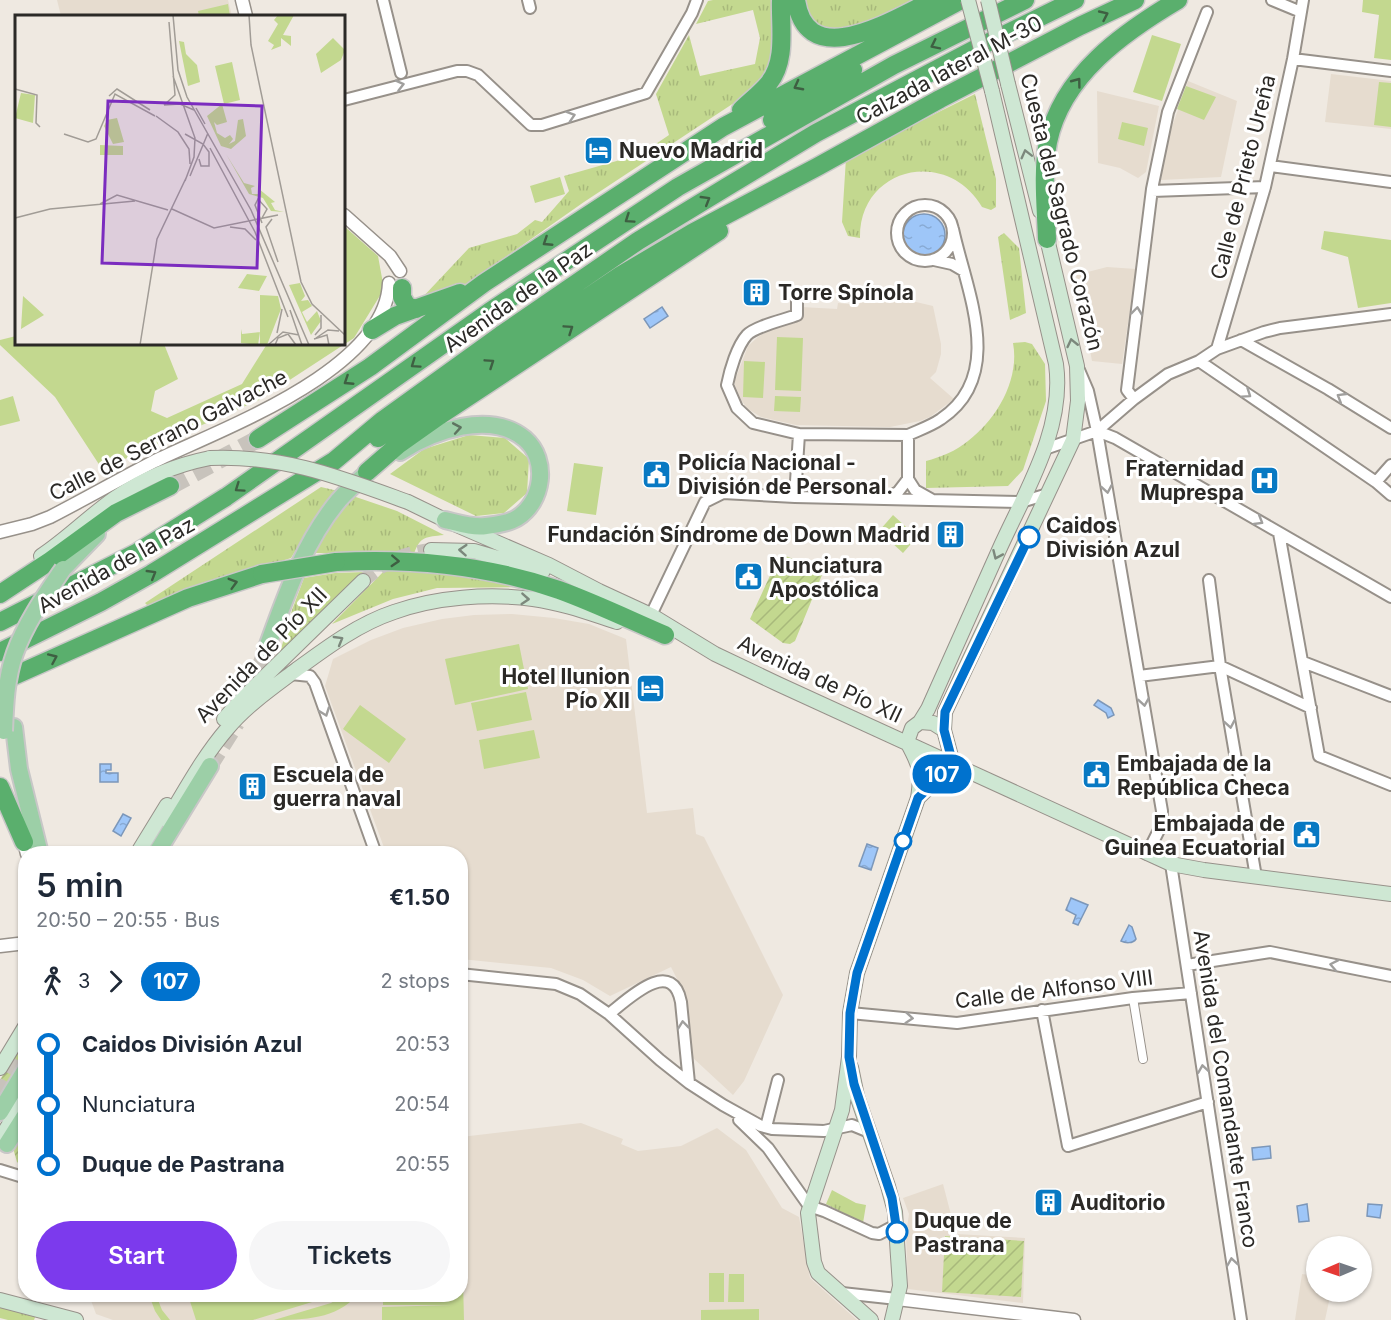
<!DOCTYPE html>
<meta charset="utf-8">
<style>
body{margin:0;font-family:Inter,sans-serif;background:#f6f6f7;color:#1f2937;height:100vh;display:flex;flex-direction:column;font-size:22px;white-space:nowrap}
*{box-sizing:border-box;margin:0}
p{font-size:20px;color:#747a83}
.icon{flex:none;width:33px;height:33px;fill:none;stroke:currentColor;stroke-width:2;stroke-linecap:round;stroke-linejoin:round}
.map{position:relative;flex:1;overflow:hidden}
.side{position:absolute;left:18px;top:846px;width:450px;height:456px;display:flex;flex-direction:column;background:#fff;border-radius:24px;box-shadow:0 2px 4px #0004}
.side>*{flex:none}
.badge{padding:0 12px;border-radius:20px;font-size:21px;line-height:39px}
.needle{width:39px;rotate:268deg}
.fabs{position:absolute;left:1306px;top:1236px;display:grid;gap:12px}
.fabs a{display:grid;place-items:center;width:66px;height:66px;border-radius:50%;background:#fff;box-shadow:0 2px 4px #0004;font-size:30px}
.map>.badge{position:absolute;translate:-50% -50%;box-shadow:0 0 0 3px #fff}
.legs{display:flex;align-items:center;gap:9px;height:66px;padding:0 18px;font-size:20px}
.legs p{margin-inline-start:auto}
.head{display:flex;align-items:center;justify-content:space-between;height:102px;padding:0 18px}
h1{font-size:33px;font-weight:600;line-height:45px}
.button{display:flex;gap:12px;margin-top:auto;padding:12px 18px}
.button a{flex:1;height:69px;border-radius:36px;background:#7c3aed;color:#fff;font-size:24px;font-weight:600;line-height:69px;text-align:center}
.button a+a{background:#f6f6f7;color:#1f2937}
ul{padding:0 18px;list-style:none}
li{display:flex;align-items:center;gap:21px;height:60px;font-size:22px}
li i{display:grid;place-items:center;width:9px;height:100%;margin:0 8px;background:currentColor}
li i::after{content:'';width:15px;height:15px;margin:-8px;border:4px solid;border-radius:50%;background:#fff}
li p{margin-inline-start:auto}
li:first-child i{background:linear-gradient(#0000 50%,currentColor 0)}
li:last-child i{background:linear-gradient(currentColor 50%,#0000 0)}
.map>svg:first-child{display:block}
</style>
<div class="map">
<svg width="1391" height="1320" viewBox="0 0 1391 1320">
<defs>
<pattern id="grass-tufts" width="24" height="20" patternUnits="userSpaceOnUse" patternTransform="scale(1.5)"><rect width="24" height="20" fill="#c3d88f"/><path d="M3 7l-1-3M5 7V3M7 7l1-3M15 17l-1-3M17 17v-4M19 17l1-3" fill="none" stroke="#a8b97b"/></pattern>
<pattern id="garden-furrows" width="10" height="10" patternUnits="userSpaceOnUse" patternTransform="scale(1.5)"><rect width="10" height="10" fill="#c3d88f"/><path d="M-1 1l2-2M0 10L10 0M9 11l2-2" fill="none" stroke="#a8b97b"/></pattern>
<pattern id="water-ripples" width="26" height="14" patternUnits="userSpaceOnUse" patternTransform="scale(1.5)"><rect width="26" height="14" fill="#9ec6f8"/><path d="M2 4q2-2 4 0t4 0M15 11q2-2 4 0t4 0" fill="none" stroke="#88aad4"/></pattern>
</defs>
<rect width="100%" height="100%" fill="#efe9e1"/>
<path fill="#e6dccf" d="M57 0H228L232 16H61Z
M1331 74 1391 81V129L1325 122Z
M1188 81 1237 101 1221 177 1161 180 1166 144Z
M1097 91 1159 106 1146 172 1138 178 1120 168 1098 163Z
M1107 267 1136 269 1122 364 1092 361 1076 275Z
M884 287 895 297 933 306 941 344V354L936 372 930 378 954 399 930 417 920 421 890 427 796 425 761 417 748 409 741 400 735 385V380L748 346 759 336 774 328 800 321 801 307 837 309 838 303 859 305 860 302 873 303Z
M512 614 554 618 589 624 626 639 647 813 693 808 696 834 704 837 783 995 744 1081 733 1095 692 1057 686 997 671 967 610 996 583 980 551 968 461 959 460 854 386 853 325 686 333 659 371 640 403 628 442 619 474 615Z
M581 1123 623 1139 621 1144 638 1151 681 1146 717 1128 746 1150 782 1208 799 1217 810 1278 857 1320H113L96 1314 89 1295 460 1294 461 1137Z
M943 1184 956 1234 1025 1238 1023 1303 908 1289 906 1235 909 1214 903 1198Z
M1302 1274 1309 1275V1279L1317 1281V1292H1331L1325 1320H1295Z"/>
<path fill="url(#grass-tufts)" d="M713 0H772L773 43 770 61 765 73 755 86 743 97 584 202 467 284 438 299 420 300 469 248 517 234 535 220 542 222 569 191 564 176 641 154 669 135 656 94 689 35 700 76 755 64 760 38 753 10 696 24 708 1Z
M803 0H917L881 17 831 33 809 20Z
M975 94 996 179V207L991 210 982 207C947 147 859 167 860 238L848 236 842 222 846 158Z
M1004 233 1019 248 1026 313 1010 320 998 237Z
M1025 342 1032 344 1045 364 1046 401 1023 470 1008 486 926 488V461C941 457 956 451 968 441 996 420 1020 380 1013 343Z
M469 435 505 438 529 459 527 493 504 513 476 516 390 474 424 449Z
M321 487 338 491 311 525 291 558 231 577 149 607 145 603Z
M350 495 397 511 444 535C426 537 420 536 414 554L315 553 331 522Z
M387 568 446 571 526 587 437 588 393 599 332 624Z
M366 572 279 656 292 610 304 578 335 573Z
M832 1190 856 1203 866 1205 863 1223 826 1204Z
M0 1305 36 1315 34 1320H8L0 1318Z"/>
<path fill="#c3d88f" d="M1363 0H1391V60L1374 58 1379 15 1362 12Z
M228 4 230 16H199L198 11Z
M1152 35 1181 44 1162 101 1133 92Z
M1379 82 1391 83V127L1374 125Z
M1186 86 1216 97 1204 120 1177 109Z
M1122 122 1148 128 1144 146 1118 139Z
M560 177 565 194 535 203 530 186Z
M344 226 378 256 384 289 354 338 259 400 102 469 55 397 0 345V340L16 336V344H164L178 379 155 391 151 411 167 418 242 384 267 344H344Z
M1324 231 1391 240V303L1358 308 1348 257 1321 249Z
M777 337 803 338 801 391 775 390Z
M744 361 765 362 763 398 743 397Z
M13 396 20 421 0 426V400Z
M775 396 801 397 800 412 774 411Z
M574 463 603 467 596 515 567 511Z
M893 515 917 537 903 553 879 531Z
M519 644 528 689 455 705 445 659Z
M526 692 532 720 477 731 471 703Z
M360 705 406 739 389 763 343 729Z
M534 730 540 758 484 769 479 740Z
M461 1201 464 1320H382V1307L452 1305H383V1295L460 1294Z
M709 1273H724V1302H709Z
M729 1274H744V1302H728Z
M149 1295H156L162 1310 170 1320H161L155 1311Z
M188 1295V1294L335 1295 253 1320H196Z
M344 1295H357C337 1319 303 1320 274 1320L331 1303Z
M759 1309V1320H701V1310Z"/>
<path fill="url(#garden-furrows)" d="M780 554 824 570 795 641 790 644 783 643 750 619Z
M25 1038V1062L0 1104V1080Z
M25 1128V1168L17 1162 13 1148Z
M945 1236 1024 1241 1021 1297 942 1292Z"/>
<path fill="url(#water-ripples)" stroke="#7c97b9" stroke-width="1.5" d="M903 235a21 21 0 1 1 42 0a21 21 0 1 1-42 0Z
M662 307 668 316 650 328 644 319Z
M1098 700 1111 708 1114 715 1108 718 1106 713 1094 705Z
M100 764H111V770H106V773H118V782H100Z
M123 814 131 818 121 836 113 831Z
M867 844 878 848 871 870 859 866Z
M1071 898 1088 905 1078 925 1073 923 1076 915 1066 910Z
M1129 925 1132 927 1136 939C1133 944 1125 943 1121 941Z
M1270 1146 1271 1158 1253 1160 1252 1148Z
M1307 1204 1309 1221 1299 1222 1297 1206Z
M1368 1204 1382 1205 1380 1218 1367 1216Z"/>
<g fill="none" stroke-linecap="round" stroke-linejoin="round">
<path stroke="#c8c3bc" stroke-width="14" stroke-dasharray="14 7" stroke-linecap="butt" d="M363 581C386 561 401 554 431 550"/>
<path stroke="#c8c3bc" stroke-width="16" stroke-dasharray="16 8" stroke-linecap="butt" d="M246 695 254 680 266 650
M210 766 237 723
M148 854 169 811
M0 1096 26 1050"/>
<path stroke="#c8c3bc" stroke-width="18" stroke-dasharray="18 9" stroke-linecap="butt" d="M170 486 258 439"/>
<defs>
<path id="pedestrian" d="M1133 998 1143 1059"/>
<path id="minor" d="M383 0 401 73
M528 0 530 8
M1272 0 1301 12
M1293 59 1391 71
M344 100 457 71H467L478 75 531 125H542L646 93 692 13 697 0
M1270 166 1391 182
M1152 191 1265 187
M897 233a28 28 0 1 1 56 0a28 28 0 1 1-56 0Z
M934 260 952 264 964 271
M797 299V315C784 320 756 326 747 335 737 346 730 370 727 385L737 408 753 423 799 434 908 435C919 430 931 426 941 419 1007 375 966 290 953 229
M1241 340 1328 389 1391 428
M1217 349 1265 187 1293 59 1303 0
M1199 361 1376 482 1391 495
M1079 370 1088 391 1097 431 1162 811 1161 826 1147 854
M1134 399 1127 390 1152 189 1168 112 1207 12
M1097 431 1115 438 1391 597
M908 435V479L915 490 931 499
M1045 449 1097 431 1134 399 1168 374 1199 361 1217 349 1264 332 1280 328 1391 314
M1376 482 1391 465
M795 497 799 434
M886 498 898 492 908 479
M1279 533 1319 756 1391 785
M1209 580 1220 666 1256 877
M651 615 705 502 723 493 795 497 1021 502 1048 494
M1303 662 1391 696
M1220 666 1311 708
M291 674 310 676 315 683 376 854
M1139 676 1220 666
M1171 864 1241 1320
M1187 965 1270 952 1391 976
M460 974 556 984 580 994 609 1014 660 1060 689 1083 723 1105 761 1126 772 1129 824 1131 852 1125 869 1132
M1042 1010 1068 1146 1208 1102
M850 1013 957 1023 1133 998 1191 993
M609 1014C628 999 672 956 681 1002L689 1083
M739 1120 768 1148 809 1206 824 1211 872 1233 879 1234 896 1225
M766 1127 778 1080
M0 1170 26 1178
M842 1293 897 1299"/>
<path id="tertiary" d="M242 0 246 16
M344 215 390 256 400 271
M0 532 32 524 50 517C85 499 120 479 155 461 221 429 386 370 389 283
M24 842 27 854
M0 946 26 943
M897 1299 1074 1320"/>
<path id="secondary" d="M1008 84 1040 211
M408 502 445 520 549 565 599 591 651 615 715 654 778 684 1171 864 1204 870 1391 894
M431 550 474 551 543 571
M41 556C67 539 89 516 115 498 144 478 175 465 210 458
M224 719 240 701 363 581
M920 722 928 709C952 656 975 603 999 550 1025 492 1065 429 1056 364L992 91
M953 764 944 730 945 712 1073 440 1078 401 1077 366 1045 230
M918 798 953 764
M167 820C186 789 203 757 227 729 246 706 272 688 296 670 326 648 358 624 394 612 436 597 489 593 533 599 562 603 589 613 617 622
M137 854 167 805
M851 1067 857 1096 888 1186 895 1212 900 1286 892 1320
M0 1068 26 1025
M0 1139 26 1097
M0 1300 76 1320
M871 1320 818 1273 814 1262 808 1213 842 1110 849 1057 850 1013 857 973 918 798C922 771 920 766 907 742L912 728 920 722 933 723 944 730"/>
<path id="primary" d="M400 452C433 431 490 410 525 439 549 460 543 502 517 518 509 523 495 525 486 526 473 528 458 523 445 520
M63 569 97 534
M266 650C285 598 303 543 339 500 347 491 357 482 366 474
M14 727 19 769 40 854
M156 854 210 766
M0 1112 26 1069
M7 1144 26 1114"/>
<path id="motorway" d="M796 0C807 75 895 18 934 0
M741 110C750 101 761 93 769 83 787 60 780 27 781 0
M772 120 853 70
M1047 239C1046 207 1042 173 1048 142 1062 75 1124 32 1178 0
M402 288V297L407 306 416 309
M372 330 395 316 460 293
M378 438 621 275 692 233 817 167 940 99 1080 26 1135 0
M258 439 370 367 484 283 723 127 961 0
M367 472 398 445 439 416 719 231
M336 562C412 558 487 565 559 590 595 603 630 620 665 635
M0 594 50 561 116 513 170 486
M0 622 138 552 226 497 489 312 678 187 894 65 1025 0
M0 652 101 602 151 574 334 461 383 420 501 335 638 241 725 188 816 133 977 48 1075 0
M0 682 188 598 262 574
M0 787 24 842"/>
</defs>
<use href="#pedestrian" stroke="#97918a" stroke-width="10"/>
<use href="#minor" stroke="#97918a" stroke-width="14"/>
<use href="#tertiary" stroke="#97918a" stroke-width="15"/>
<use href="#secondary" stroke="#97918a" stroke-width="16"/>
<use href="#primary" stroke="#c8c7c7" stroke-width="20"/>
<use href="#motorway" stroke="#c8c7c7" stroke-width="21"/>
<use href="#pedestrian" stroke="#fff" stroke-width="8"/>
<use href="#minor" stroke="#fff" stroke-width="10"/>
<use href="#tertiary" stroke="#fff" stroke-width="12"/>
<use href="#secondary" stroke="#cee7d3" stroke-width="14"/>
<use href="#primary" stroke="#9ccfa7" stroke-width="16"/>
<use href="#motorway" stroke="#5aaf6d" stroke-width="18"/>
<defs>
<path id="secondary-bridge" d="M968 0 992 91
M988 0 1008 84
M210 458C284 455 339 477 408 502"/>
<path id="primary-bridge" d="M4 731C5 705 6 678 15 653 25 624 46 594 63 569"/>
<path id="motorway-bridge" d="M262 574 336 562"/>
</defs>
<use href="#secondary-bridge" stroke="#97918a" stroke-width="16" stroke-linecap="butt"/>
<use href="#primary-bridge" stroke="#c8c7c7" stroke-width="20" stroke-linecap="butt"/>
<use href="#motorway-bridge" stroke="#c8c7c7" stroke-width="21" stroke-linecap="butt"/>
<use href="#secondary-bridge" stroke="#cee7d3" stroke-width="14"/>
<use href="#primary-bridge" stroke="#9ccfa7" stroke-width="16"/>
<use href="#motorway-bridge" stroke="#5aaf6d" stroke-width="18"/>
</g>
<defs><path id="oneway-chevron" d="M-2-3.5L2.5 0L-2 3.5" fill="none" stroke-width="1.6" stroke-linecap="round" stroke-linejoin="round" transform="scale(1.5)"/></defs>
<g stroke="#3e5f42">
<use href="#oneway-chevron" transform="translate(1104 15) rotate(-25)"/>
<use href="#oneway-chevron" transform="translate(935 45) rotate(154)"/>
<use href="#oneway-chevron" transform="translate(1077 82) rotate(-53)"/>
<use href="#oneway-chevron" transform="translate(798 86) rotate(152)"/>
<use href="#oneway-chevron" transform="translate(706 200) rotate(-31)"/>
<use href="#oneway-chevron" transform="translate(629 219) rotate(146)"/>
<use href="#oneway-chevron" transform="translate(547 242) rotate(147)"/>
<use href="#oneway-chevron" transform="translate(569 329) rotate(-34)"/>
<use href="#oneway-chevron" transform="translate(490 363) rotate(-34)"/>
<use href="#oneway-chevron" transform="translate(415 364) rotate(145)"/>
<use href="#oneway-chevron" transform="translate(348 381) rotate(147)"/>
<use href="#oneway-chevron" transform="translate(239 488) rotate(145)"/>
<use href="#oneway-chevron" transform="translate(395 561) rotate(3)"/>
<use href="#oneway-chevron" transform="translate(152 574) rotate(-31)"/>
<use href="#oneway-chevron" transform="translate(233 583) rotate(-16)"/>
<use href="#oneway-chevron" transform="translate(53 658) rotate(-24)"/>
</g>
<g stroke="#a09f9d">
<use href="#oneway-chevron" transform="translate(400 85) rotate(-14)"/>
<use href="#oneway-chevron" transform="translate(571 116) rotate(-17)"/>
<use href="#oneway-chevron" transform="translate(1137 311) rotate(-83)"/>
<use href="#oneway-chevron" transform="translate(1247 394) rotate(34)"/>
<use href="#oneway-chevron" transform="translate(1341 397) rotate(-149)"/>
<use href="#oneway-chevron" transform="translate(1107 489) rotate(80)"/>
<use href="#oneway-chevron" transform="translate(1259 521) rotate(31)"/>
<use href="#oneway-chevron" transform="translate(1144 702) rotate(81)"/>
<use href="#oneway-chevron" transform="translate(325 712) rotate(70)"/>
<use href="#oneway-chevron" transform="translate(1230 724) rotate(80)"/>
<use href="#oneway-chevron" transform="translate(1334 965) rotate(-169)"/>
<use href="#oneway-chevron" transform="translate(909 1018) rotate(5)"/>
<use href="#oneway-chevron" transform="translate(683 1025) rotate(-96)"/>
<use href="#oneway-chevron" transform="translate(1203 1069) rotate(-99)"/>
<use href="#oneway-chevron" transform="translate(1232 1262) rotate(-99)"/>
</g>
<g stroke="#7c887c">
<use href="#oneway-chevron" transform="translate(1026 154) rotate(-104)"/>
<use href="#oneway-chevron" transform="translate(1072 343) rotate(-103)"/>
<use href="#oneway-chevron" transform="translate(463 550) rotate(-176)"/>
<use href="#oneway-chevron" transform="translate(997 555) rotate(114)"/>
<use href="#oneway-chevron" transform="translate(525 599) rotate(4)"/>
<use href="#oneway-chevron" transform="translate(339 640) rotate(-30)"/>
</g>
<use stroke="#5e7460" href="#oneway-chevron" transform="translate(457 428) rotate(-10)"/>
<g fill="none" stroke-linecap="round" stroke-linejoin="round">
<defs>
<path id="line-1" d="M897 1232 892 1198 854 1084 849 1057 850 1013 857 973 918 798 953 764 944 730 945 712 1029 537"/>
</defs>
<use href="#line-1" stroke="#fff" stroke-width="14"/>
<use href="#line-1" stroke="#0072ce" stroke-width="9"/>
</g>
<defs>
<symbol id="hotel-square" viewBox="-11 -11 22 22"><rect x="-9" y="-9" width="18" height="18" rx="4" fill="#0879c3" stroke="#fff"/><path d="M-6-4.5h1.5V1H6V5H4.5V3h-9V5H-6ZM-4 0a1.8 1.8 0 1 1 3.6 0ZM.5 0V-2.5h3Q6-2.5 6 0Z" fill="#fff"/></symbol>
<symbol id="building-square" viewBox="-11 -11 22 22"><rect x="-9" y="-9" width="18" height="18" rx="4" fill="#0879c3" stroke="#fff"/><path d="M-4-6H4V6H1V3H-1V6H-4ZM-2.5-4.3h1.7v1.8h-1.7ZM.8-4.3h1.7v1.8H.8ZM-2.5-1h1.7V.8h-1.7ZM.8-1h1.7V.8H.8Z" fill="#fff"/></symbol>
<symbol id="civic-square" viewBox="-11 -11 22 22"><rect x="-9" y="-9" width="18" height="18" rx="4" fill="#0879c3" stroke="#fff"/><path d="M-.6-6.5H3V-4.5H.6V-3L4-1V1h2V6H-6V1h2V-1L-.6-3ZM-1.2 2.5V6h2.4V2.5Z" fill="#fff"/></symbol>
<symbol id="hospital-square" viewBox="-11 -11 22 22"><rect x="-9" y="-9" width="18" height="18" rx="4" fill="#0879c3" stroke="#fff"/><path d="M-5-5h3v3.5h4V-5h3V5h-3V1.5h-4V5h-3Z" fill="#fff"/></symbol>
</defs>
<g fill-rule="evenodd">
<use href="#hotel-square" x="582" y="134" width="33" height="33"/>
<use href="#building-square" x="740" y="276" width="33" height="33"/>
<use href="#civic-square" x="640" y="458" width="33" height="33"/>
<use href="#hospital-square" x="1248" y="464" width="33" height="33"/>
<use href="#building-square" x="934" y="518" width="33" height="33"/>
<use href="#civic-square" x="732" y="560" width="33" height="33"/>
<use href="#hotel-square" x="634" y="672" width="33" height="33"/>
<use href="#civic-square" x="1080" y="758" width="33" height="33"/>
<use href="#building-square" x="236" y="770" width="33" height="33"/>
<use href="#civic-square" x="1290" y="818" width="33" height="33"/>
<use href="#building-square" x="1032" y="1186" width="33" height="33"/>
</g>
<g fill="#fff" stroke="#0072ce" stroke-width="3">
<circle cx="1029" cy="537" r="10"/>
<circle cx="903" cy="841" r="8"/>
<circle cx="897" cy="1232" r="10"/>
</g>
<g text-anchor="middle" dominant-baseline="central" stroke-width="6" stroke-linejoin="round" paint-order="stroke">
<g font-size="21" fill="#2b2926" stroke="#fff">
<text transform="translate(949 70) rotate(-28)">Calzada lateral M-30</text>
<text transform="translate(1243 177) rotate(-76)">Calle de Prieto Ureña</text>
<text transform="translate(1062 212) rotate(76)">Cuesta del Sagrado Corazón</text>
<text transform="translate(518 297) rotate(-35)">Avenida de la Paz</text>
<text transform="translate(168 435) rotate(-27)">Calle de Serrano Galvache</text>
<text transform="translate(116 565) rotate(-29)">Avenida de la Paz</text>
<text transform="translate(261 655) rotate(-46)">Avenida de Pío XII</text>
<text transform="translate(820 679) rotate(25)">Avenida de Pío XII</text>
<text transform="translate(1054 989) rotate(-7)">Calle de Alfonso VIII</text>
<text transform="translate(1226 1089) rotate(81)">Avenida del Comandante Franco</text>
</g>
<g font-size="21" font-weight="bold" fill="#2b2926" stroke="#fff" text-anchor="start">
<text x="619" y="150">Nuevo Madrid</text>
<text x="778" y="292">Torre Spínola</text>
<text x="678" y="462">Policía Nacional -<tspan x="678" dy="24">División de Personal.</tspan></text>
<text x="1244" y="468" text-anchor="end">Fraternidad<tspan x="1244" dy="24">Muprespa</tspan></text>
<text x="930" y="534" text-anchor="end">Fundación Síndrome de Down Madrid</text>
<text x="769" y="565">Nunciatura<tspan x="769" dy="24">Apostólica</tspan></text>
<text x="630" y="676" text-anchor="end">Hotel Ilunion<tspan x="630" dy="24">Pío XII</tspan></text>
<text x="1117" y="763">Embajada de la<tspan x="1117" dy="24">República Checa</tspan></text>
<text x="273" y="774">Escuela de<tspan x="273" dy="24">guerra naval</tspan></text>
<text x="1285" y="823" text-anchor="end">Embajada de<tspan x="1285" dy="24">Guinea Ecuatorial</tspan></text>
<text x="1070" y="1202">Auditorio</text>
</g>
<g font-size="21" font-weight="bold" fill="#2b2926" stroke="#fff" text-anchor="start">
<text x="1046" y="525">Caidos<tspan x="1046" dy="24">División Azul</tspan></text>
<text x="914" y="1220">Duque de<tspan x="914" dy="24">Pastrana</tspan></text>
</g>
</g>
<g transform="translate(15 15)">
<rect width="330" height="330" fill="#efe9e1"/>
<path d="M164 26 169 27 171 39 182 50 185 67 173 71ZM6 78 20 80 18 108 0 103ZM211 139 229 168 240 171 236 173 237 179H243L244 174 260 187 256 188 260 195 269 197 256 196 248 183 234 179ZM8 281 29 300 6 314Z" fill="#c3d88f"/>
<path d="M263 0H279L268 20 276 21V31L266 23V31L256 35 259 30 253 26 263 9 259 5ZM318 23 330 35 326 45 306 58 301 39ZM217 47 225 85 209 89 200 51ZM207 89 212 107 202 110 199 107 202 118 210 123 215 120 218 124 214 129 220 126 223 105 228 104 231 121 216 134 206 131 192 101ZM102 103 109 127 98 129 89 111 92 105ZM85 130 108 131V140H85ZM232 259 252 261 244 276 223 273ZM285 268 290 281 286 286 293 285 297 291 287 297 292 307 302 296 306 306 296 320 274 270ZM245 280 263 281 266 294 252 330H245ZM226 314 227 319 245 317 243 330 226 328Z" fill="#c3d88f"/>
<path fill="none" stroke="#a19c96" stroke-width="1.5" d="M158 0 163 55 172 82 236 195 294 330M234 0 236 30 286 267 297 289 330 320M158 61 180 123 179 142 170 166M0 74 22 80 21 108 25 112M94 81 102 74 135 95M149 90 165 89 179 95M149 90 160 80 154 7M181 93 190 109M141 101 163 117 174 134 175 149M49 119 73 127 81 124 100 79 140 101M170 119 188 129 194 137V151H186L184 144M195 133 240 217 273 302M175 161 193 118M85 189 102 180 153 195M157 194 199 213 263 200M0 203 35 194 120 186M247 203 252 194 243 184 240 190 247 208M257 204 251 212 263 247M215 212 230 214 241 225M275 295 287 330M262 318 267 294M300 320 306 313V300M301 323 313 315 324 316M299 324 312 320 314 330M125 330 142 224 172 161M253 330 268 317 284 320M260 330 263 323 273 319 281 330"/>
<path fill="#7b2cbf" fill-opacity="0.15" stroke="#7b2cbf" stroke-width="3" d="M93 86 247 91 242 253 87 248Z"/>
<rect width="330" height="330" fill="none" stroke="#2b2926" stroke-width="3"/>
</g>
</svg>
<div class="fabs">
<a><svg class="needle" viewBox="-14 -14 28 28"><path d="M0-13l5 13h-10z" fill="#e53935"/><path d="M0 13l5-13h-10z" fill="#747a83"/></svg></a>
</div>
<b class="badge" style="left:942px;top:774px;background:#0072ce;color:#fff">107</b>
<section class="side">
<div class="head"><div><h1>5 min</h1><p>20:50 – 20:55 · Bus</p></div><b>€1.50</b></div>
<div class="legs"><svg class="icon" aria-label="walk" viewBox="0 0 24 24"><circle cx="13" cy="4" r="2"/><path d="M13 8l-2 6 4 7M11 14l-3 7M7 12l3-4h3l4 4"/></svg>3<svg class="icon" aria-label="forward" viewBox="0 0 24 24"><path d="M9 5l7 7-7 7"/></svg><b class="badge" style="background:#0072ce;color:#fff">107</b><p>2 stops</p></div>
<ul>
<li><i style="color:#0072ce"></i><b>Caidos División Azul</b><p>20:53</p></li>
<li><i style="color:#0072ce"></i><span>Nunciatura</span><p>20:54</p></li>
<li><i style="color:#0072ce"></i><b>Duque de Pastrana</b><p>20:55</p></li>
</ul>
<div class="button"><a>Start</a><a>Tickets</a></div>
</section>
</div>
